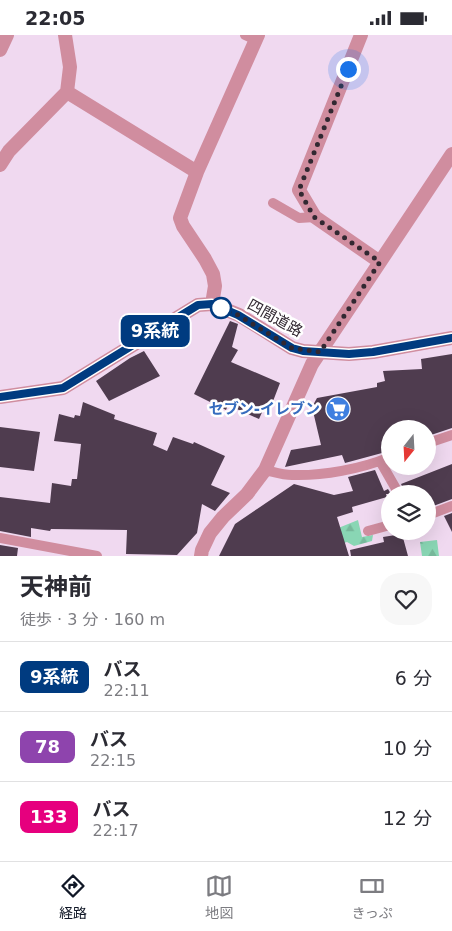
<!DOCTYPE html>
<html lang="ja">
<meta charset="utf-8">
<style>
body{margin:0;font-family:"DejaVu Sans","Noto Sans JP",sans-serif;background:#f7f7f7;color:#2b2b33;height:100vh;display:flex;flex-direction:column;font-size:19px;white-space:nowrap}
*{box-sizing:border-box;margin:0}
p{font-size:16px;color:#7c7c81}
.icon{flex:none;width:28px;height:28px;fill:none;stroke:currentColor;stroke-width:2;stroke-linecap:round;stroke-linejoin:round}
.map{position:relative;height:521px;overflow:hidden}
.panel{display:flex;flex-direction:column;background:#fff;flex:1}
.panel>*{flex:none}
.badge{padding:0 10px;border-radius:8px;font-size:18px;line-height:32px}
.needle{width:32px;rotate:198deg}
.fabs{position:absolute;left:381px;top:385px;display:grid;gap:10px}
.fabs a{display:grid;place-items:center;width:55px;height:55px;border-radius:50%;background:#fff;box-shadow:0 5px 20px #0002;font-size:25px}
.you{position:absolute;width:25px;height:25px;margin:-12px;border:4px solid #fff;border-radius:50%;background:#1a73e8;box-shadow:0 0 0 8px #1a73e833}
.map>.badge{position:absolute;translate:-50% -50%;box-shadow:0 0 0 2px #fff}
.round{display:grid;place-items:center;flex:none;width:52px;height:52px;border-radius:20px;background:#f7f7f7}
.headline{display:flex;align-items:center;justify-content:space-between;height:85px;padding:0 20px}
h1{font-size:24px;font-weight:700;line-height:38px}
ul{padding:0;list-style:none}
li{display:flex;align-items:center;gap:15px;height:70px;padding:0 20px;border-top:1px solid #e1e1e2}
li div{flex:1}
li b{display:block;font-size:19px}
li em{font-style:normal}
li .badge{min-width:55px;font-weight:700;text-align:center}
.status{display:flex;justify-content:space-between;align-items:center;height:35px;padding:0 25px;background:#fff;direction:ltr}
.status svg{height:14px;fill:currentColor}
.dock{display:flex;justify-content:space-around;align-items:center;height:70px;border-top:1px solid #e1e1e2;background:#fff;font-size:14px;color:#7c7c81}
.dock a{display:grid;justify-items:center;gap:2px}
.dock .on{color:#111827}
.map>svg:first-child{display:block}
</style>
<div class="status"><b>22:05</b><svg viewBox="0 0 49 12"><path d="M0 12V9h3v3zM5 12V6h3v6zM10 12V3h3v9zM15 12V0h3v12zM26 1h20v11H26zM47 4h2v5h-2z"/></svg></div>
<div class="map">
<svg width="452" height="521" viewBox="0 0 452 521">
<defs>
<pattern id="forest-firs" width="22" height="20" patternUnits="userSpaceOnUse" patternTransform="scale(1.25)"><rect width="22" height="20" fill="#89d6b4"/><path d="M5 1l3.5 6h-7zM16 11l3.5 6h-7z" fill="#77b89b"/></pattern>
</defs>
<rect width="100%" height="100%" fill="#f0d9f0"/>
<path fill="url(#forest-firs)" d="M358 485 362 502 373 500 372 506 354 511 347 507 327 514 321 500Z
M437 505 439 521H422L420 507Z"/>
<path fill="#4f3c4f" d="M230 286 238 289 232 312 238 315 231 327 280 348 270 374 264 373 259 384 228 370 226 375 194 359Z
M144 316 160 341 109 366 96 346 130 323Z
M452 319V393L428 401V394H390V413L382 418 345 428 342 420 285 432 291 415 321 410 312 372 317 363 377 352V348L385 346 383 336 422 334 421 324Z
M83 367 115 380 114 384 157 398 153 410 167 416 173 402 193 409 194 407 225 421 211 450 230 458 215 476 202 469 197 498 177 520 126 519 127 495 51 494 50 496 31 493V502L0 496V462L50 468 52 448 71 451 72 444H77L81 409 54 406 59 379 74 383 75 380 80 381Z
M0 392 40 397 34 436 0 432Z
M452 429V464L428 473V459H406L401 449Z
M375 435 384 456 388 454 391 459H386L387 462 352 472 353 477 337 482 349 521H219L235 489 294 449 334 460 353 456 348 442Z
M452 478V497L444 481Z
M402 499 408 521H351L350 515 384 507 383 502Z
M0 510 18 513 17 521H0Z"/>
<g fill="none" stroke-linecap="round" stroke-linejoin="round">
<path stroke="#d08d9f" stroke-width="10" d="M245 0 256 5
M273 168 299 183 315 182
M428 408 452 400
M380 426 399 459
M265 435C274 437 283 440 292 440 323 441 361 434 390 422
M428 480 452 471
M368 496 390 490
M0 503 97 521"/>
<path stroke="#d08d9f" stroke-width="14" d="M361 0 299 155 315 182 380 227
M0 15 7 0
M67 57 197 137
M0 130 9 116 67 57 70 32 65 0
M212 269 215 251 213 239 205 224 183 191 180 183 197 137 258 0
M0 362 63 353 198 270 212 269 239 280 292 313 303 316 349 319 373 317 452 303
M201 521 202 515 210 498 223 482 247 459 265 435 312 329 452 119"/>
</g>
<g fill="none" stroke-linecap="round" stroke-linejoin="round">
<defs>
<path id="line" d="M0 362 63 353 198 270 212 269 238 280 292 313 303 316 349 319 373 317 452 303"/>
</defs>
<use href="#line" stroke="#fff" stroke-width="11"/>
<use href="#line" stroke="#003b80" stroke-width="8"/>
<path stroke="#312831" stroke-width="5" stroke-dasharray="0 9" d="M221 273 238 280 292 313 320 317 380 227 314 182 299 155 348 34"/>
</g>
<defs>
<symbol id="supermarket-disc" viewBox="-11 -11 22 22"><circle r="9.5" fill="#3f7fe0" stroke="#fff"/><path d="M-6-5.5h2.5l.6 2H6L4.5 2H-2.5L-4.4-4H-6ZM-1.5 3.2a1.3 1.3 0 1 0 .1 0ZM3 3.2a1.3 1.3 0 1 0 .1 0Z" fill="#fff"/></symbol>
</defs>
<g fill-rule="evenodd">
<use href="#supermarket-disc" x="324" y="360" width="28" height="28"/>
</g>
<circle fill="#fff" stroke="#003b80" stroke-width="2.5" cx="221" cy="273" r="10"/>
<g text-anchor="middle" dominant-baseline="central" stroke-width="5" stroke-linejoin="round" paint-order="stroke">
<g font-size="15" fill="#312831" stroke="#fff">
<text transform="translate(275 283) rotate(29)">四間道路</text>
</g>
<g font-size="15" font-weight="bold" fill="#366cbe" stroke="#fff" text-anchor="end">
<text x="320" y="374">セブン-イレブン</text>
</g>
</g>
</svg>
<div class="fabs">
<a><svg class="needle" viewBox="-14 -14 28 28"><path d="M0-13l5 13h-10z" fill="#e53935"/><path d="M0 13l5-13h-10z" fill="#7c7c81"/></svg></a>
<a><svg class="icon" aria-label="layers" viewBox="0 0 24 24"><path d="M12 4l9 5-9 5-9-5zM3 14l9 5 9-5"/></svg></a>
</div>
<div class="you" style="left:348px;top:34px"></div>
<b class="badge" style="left:155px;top:296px;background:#003b80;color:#fff">9系統</b>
</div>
<section class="panel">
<div class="headline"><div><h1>天神前</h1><p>徒歩 · 3 分 · 160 m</p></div><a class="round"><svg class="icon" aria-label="heart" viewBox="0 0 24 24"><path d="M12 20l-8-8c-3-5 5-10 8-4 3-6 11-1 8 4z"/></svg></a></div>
<ul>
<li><span class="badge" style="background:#003b80;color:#fff">9系統</span><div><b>バス</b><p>22:11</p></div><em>6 分</em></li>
<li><span class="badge" style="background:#8e44ad;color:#fff">78</span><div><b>バス</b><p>22:15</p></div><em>10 分</em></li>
<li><span class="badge" style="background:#e6007e;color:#fff">133</span><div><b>バス</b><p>22:17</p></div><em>12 分</em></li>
</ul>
</section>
<nav class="dock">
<a class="on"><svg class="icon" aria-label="directions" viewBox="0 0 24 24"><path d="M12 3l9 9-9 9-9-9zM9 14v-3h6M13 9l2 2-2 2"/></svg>経路</a>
<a><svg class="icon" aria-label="map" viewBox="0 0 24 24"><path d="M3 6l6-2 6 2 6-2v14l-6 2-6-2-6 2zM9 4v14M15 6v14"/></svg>地図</a>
<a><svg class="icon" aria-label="tickets" viewBox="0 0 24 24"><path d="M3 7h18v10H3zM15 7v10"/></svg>きっぷ</a>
</nav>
